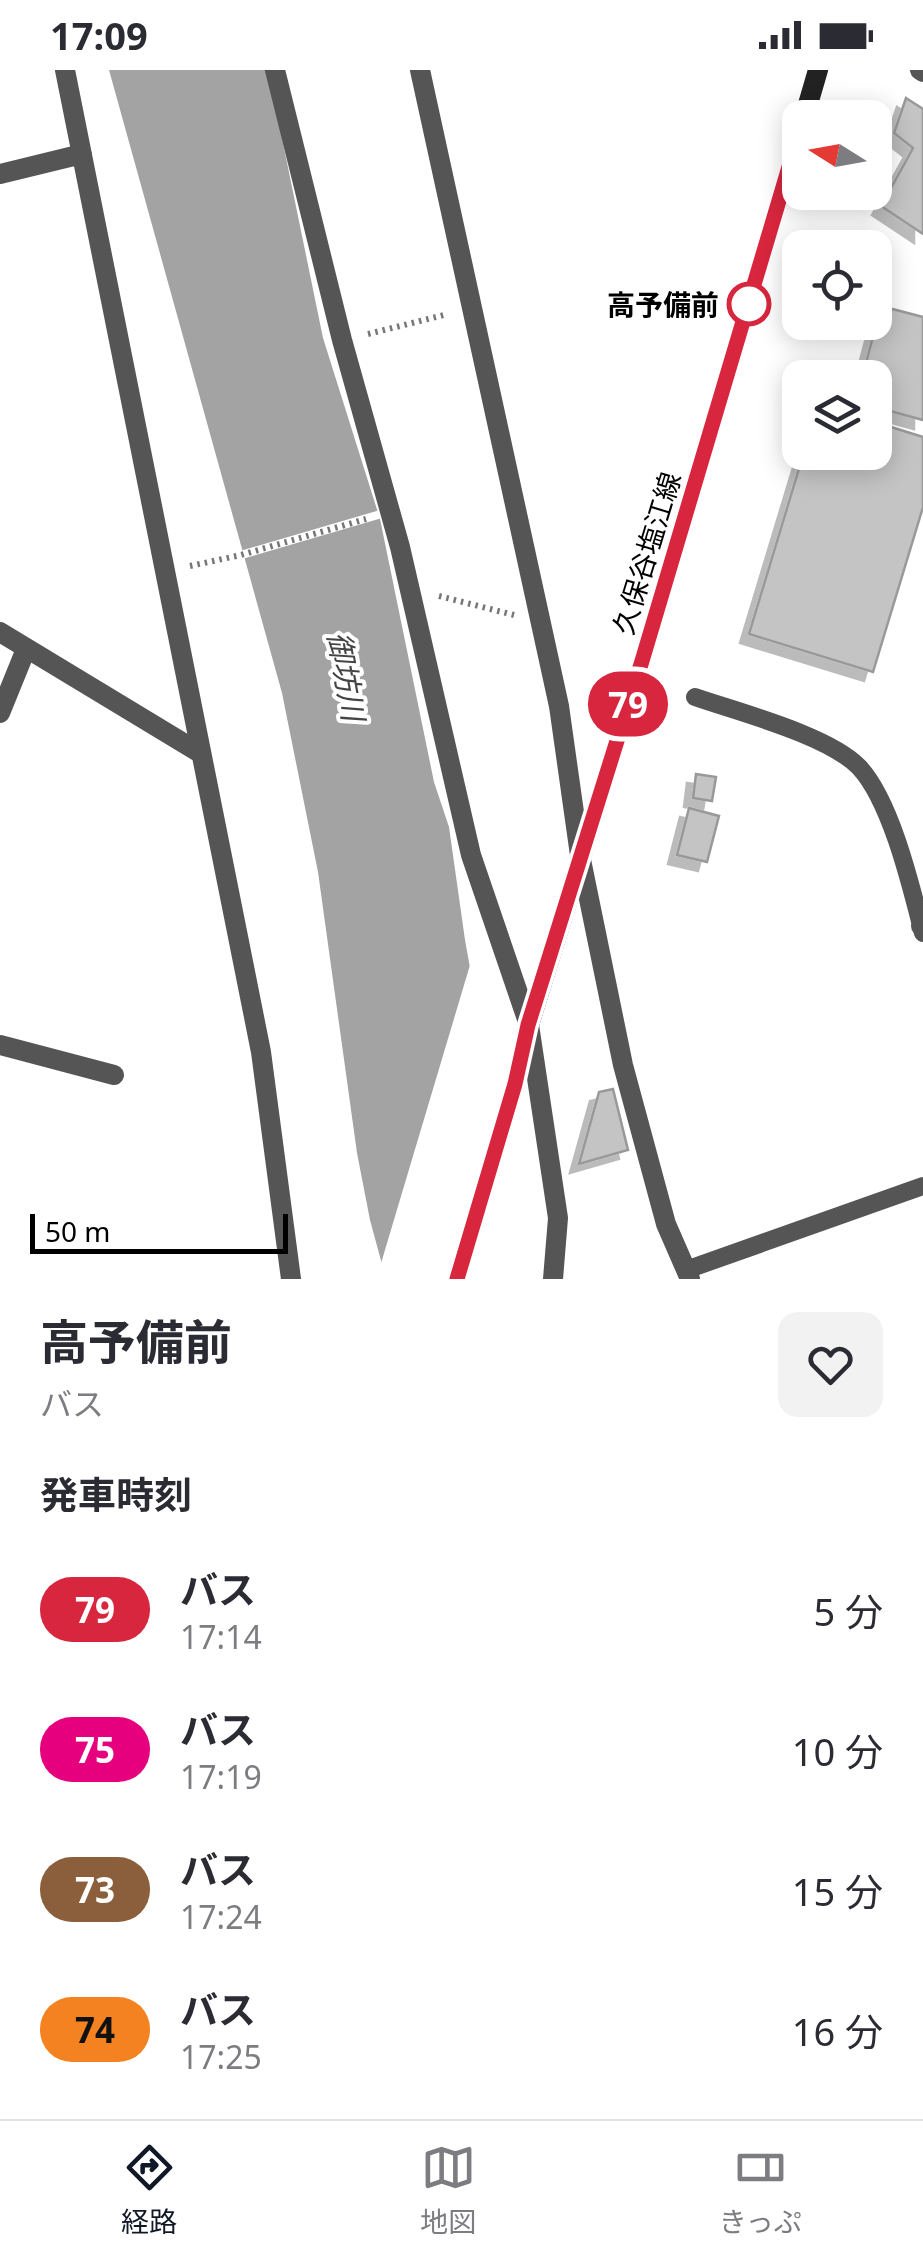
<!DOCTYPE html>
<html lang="ja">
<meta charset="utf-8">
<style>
body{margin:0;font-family:"Noto Sans","Noto Sans JP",sans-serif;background:#f2f2f3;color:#2b2b33;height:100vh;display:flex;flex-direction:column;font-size:38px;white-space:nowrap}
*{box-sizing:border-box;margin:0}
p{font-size:32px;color:#7c7c81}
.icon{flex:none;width:55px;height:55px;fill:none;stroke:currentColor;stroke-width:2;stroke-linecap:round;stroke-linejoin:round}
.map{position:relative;height:1209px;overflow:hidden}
.details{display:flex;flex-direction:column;background:#fff;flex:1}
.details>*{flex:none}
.badge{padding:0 20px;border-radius:32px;font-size:35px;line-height:65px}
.needle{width:65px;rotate:281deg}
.controls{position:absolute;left:782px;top:30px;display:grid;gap:20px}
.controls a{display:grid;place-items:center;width:110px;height:110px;border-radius:20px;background:#fff;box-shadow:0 5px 25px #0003;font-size:50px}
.scale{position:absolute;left:30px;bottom:25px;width:258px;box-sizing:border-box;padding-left:10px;border:5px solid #000;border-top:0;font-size:28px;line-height:35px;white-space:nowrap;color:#000;-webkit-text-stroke:8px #fff;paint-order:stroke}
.map>.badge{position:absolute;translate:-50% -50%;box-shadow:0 0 0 5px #fff}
h2{padding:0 40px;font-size:38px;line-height:90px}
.round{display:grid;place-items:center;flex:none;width:105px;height:105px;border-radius:20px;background:#f2f2f3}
.head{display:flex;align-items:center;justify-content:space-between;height:170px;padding:0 40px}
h1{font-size:48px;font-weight:700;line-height:75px}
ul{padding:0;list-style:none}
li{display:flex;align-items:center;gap:30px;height:140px;padding:0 40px}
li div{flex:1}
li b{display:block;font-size:38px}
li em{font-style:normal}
li .badge{min-width:110px;font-weight:700;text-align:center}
.status{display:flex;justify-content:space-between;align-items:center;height:70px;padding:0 50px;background:#fff;direction:ltr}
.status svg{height:28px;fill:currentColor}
.tab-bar{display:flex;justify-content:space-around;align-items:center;height:140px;border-top:2px solid #e1e1e2;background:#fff;font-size:28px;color:#7c7c81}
.tab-bar a{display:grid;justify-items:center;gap:5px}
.tab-bar .on{color:#111827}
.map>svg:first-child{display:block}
</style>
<div class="status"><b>17:09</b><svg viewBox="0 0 49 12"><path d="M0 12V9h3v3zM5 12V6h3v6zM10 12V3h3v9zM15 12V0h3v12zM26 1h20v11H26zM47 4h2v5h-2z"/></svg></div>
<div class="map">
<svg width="923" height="1209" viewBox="0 0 923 1209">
<defs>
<filter id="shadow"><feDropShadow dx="-9" dy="9" stdDeviation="0" flood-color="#0004"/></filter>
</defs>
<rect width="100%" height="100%" fill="#fff"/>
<path fill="#a3a3a3" d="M109 0H268L323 268 380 449 434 712 449 757 465 870 511 1125 386 1209 370 1150 357 1083 318 802 282 623Z"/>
<path fill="#fff" d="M380 440 382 448 242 489 240 481Z
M473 885 516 1124 540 1208 381 1209 379 1200Z"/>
<path fill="#c4c4c4" stroke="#999" stroke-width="2.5" filter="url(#shadow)" d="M906 28 923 39V164L881 136 913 78 894 63Z
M881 236 923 247V350L875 337V308H862Z
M875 352 923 367V437L873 602 749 564 804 382H875Z
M696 704 716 707 712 731 693 728Z
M689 738 719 746 707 792 677 785Z
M613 1019 628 1080 579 1094 599 1022Z"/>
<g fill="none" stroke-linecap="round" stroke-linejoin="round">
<path stroke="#777" stroke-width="6" stroke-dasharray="2.5 5" stroke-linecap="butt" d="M368 264 448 244
M190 496 241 485 366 449
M439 526 514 545"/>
<path stroke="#555" stroke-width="18" d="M695 627C738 642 828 665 859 697 891 731 911 816 923 863
M686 1200 923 1116"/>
<path stroke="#555" stroke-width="20" d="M65 0 261 982 291 1209
M275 0 342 270 400 477 471 785 529 955 558 1148 553 1209
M420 0 559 636 580 785 623 995 666 1154 690 1209
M920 0 923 2
M0 104 82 84
M0 562 200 683
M0 643 26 579
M921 856H923
M0 975 114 1005"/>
<path stroke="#222" stroke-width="20" d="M804 48 818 0
M457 1209 515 1014 529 955 642 591 800 60"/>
</g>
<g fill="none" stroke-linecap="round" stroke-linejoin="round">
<defs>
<path id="line" d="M457 1209 515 1014 528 955 642 591 800 60"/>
</defs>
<use href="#line" stroke="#fff" stroke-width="22"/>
<use href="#line" stroke="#d7263d" stroke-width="15"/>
</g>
<circle fill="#fff" stroke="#d7263d" stroke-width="5" cx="749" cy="234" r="20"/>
<g text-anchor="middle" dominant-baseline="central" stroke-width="8" stroke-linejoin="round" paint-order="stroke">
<g font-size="28" font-weight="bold" fill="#000" stroke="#fff" text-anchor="end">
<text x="719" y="234">高予備前</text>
</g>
<g font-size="28" fill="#000" stroke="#fff">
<text transform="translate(646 483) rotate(-73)">久保谷塩江線</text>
</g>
<g font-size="30" font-style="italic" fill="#444" stroke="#fff">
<text transform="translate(347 606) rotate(80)">御坊川</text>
</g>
</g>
</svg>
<div class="controls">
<a><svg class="needle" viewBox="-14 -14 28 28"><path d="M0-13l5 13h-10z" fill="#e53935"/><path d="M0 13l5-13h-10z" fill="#7c7c81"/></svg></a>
<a><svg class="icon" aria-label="locate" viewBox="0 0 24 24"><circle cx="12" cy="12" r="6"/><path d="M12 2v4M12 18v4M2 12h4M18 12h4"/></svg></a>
<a><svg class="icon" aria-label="layers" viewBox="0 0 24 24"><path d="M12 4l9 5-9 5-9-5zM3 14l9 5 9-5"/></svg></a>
</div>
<div class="scale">50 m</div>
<b class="badge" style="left:628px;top:634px;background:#d7263d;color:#fff">79</b>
</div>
<section class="details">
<div class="head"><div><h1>高予備前</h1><p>バス</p></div><a class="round"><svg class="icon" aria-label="heart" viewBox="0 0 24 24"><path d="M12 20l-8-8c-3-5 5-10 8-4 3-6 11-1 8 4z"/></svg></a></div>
<h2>発車時刻</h2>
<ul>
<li><span class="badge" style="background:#d7263d;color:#fff">79</span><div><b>バス</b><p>17:14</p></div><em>5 分</em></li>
<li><span class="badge" style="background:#e6007e;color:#fff">75</span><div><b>バス</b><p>17:19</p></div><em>10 分</em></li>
<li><span class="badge" style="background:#8b5e3c;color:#fff">73</span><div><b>バス</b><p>17:24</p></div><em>15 分</em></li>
<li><span class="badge" style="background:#f58220;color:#111">74</span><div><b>バス</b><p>17:25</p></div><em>16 分</em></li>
</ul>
</section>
<nav class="tab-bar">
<a class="on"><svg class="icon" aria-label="directions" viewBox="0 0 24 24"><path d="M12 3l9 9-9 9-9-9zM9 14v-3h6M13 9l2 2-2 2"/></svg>経路</a>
<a><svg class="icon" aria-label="map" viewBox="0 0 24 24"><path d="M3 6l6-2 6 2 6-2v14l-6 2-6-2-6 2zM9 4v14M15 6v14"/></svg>地図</a>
<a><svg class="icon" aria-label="tickets" viewBox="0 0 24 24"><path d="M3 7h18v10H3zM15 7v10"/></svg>きっぷ</a>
</nav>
